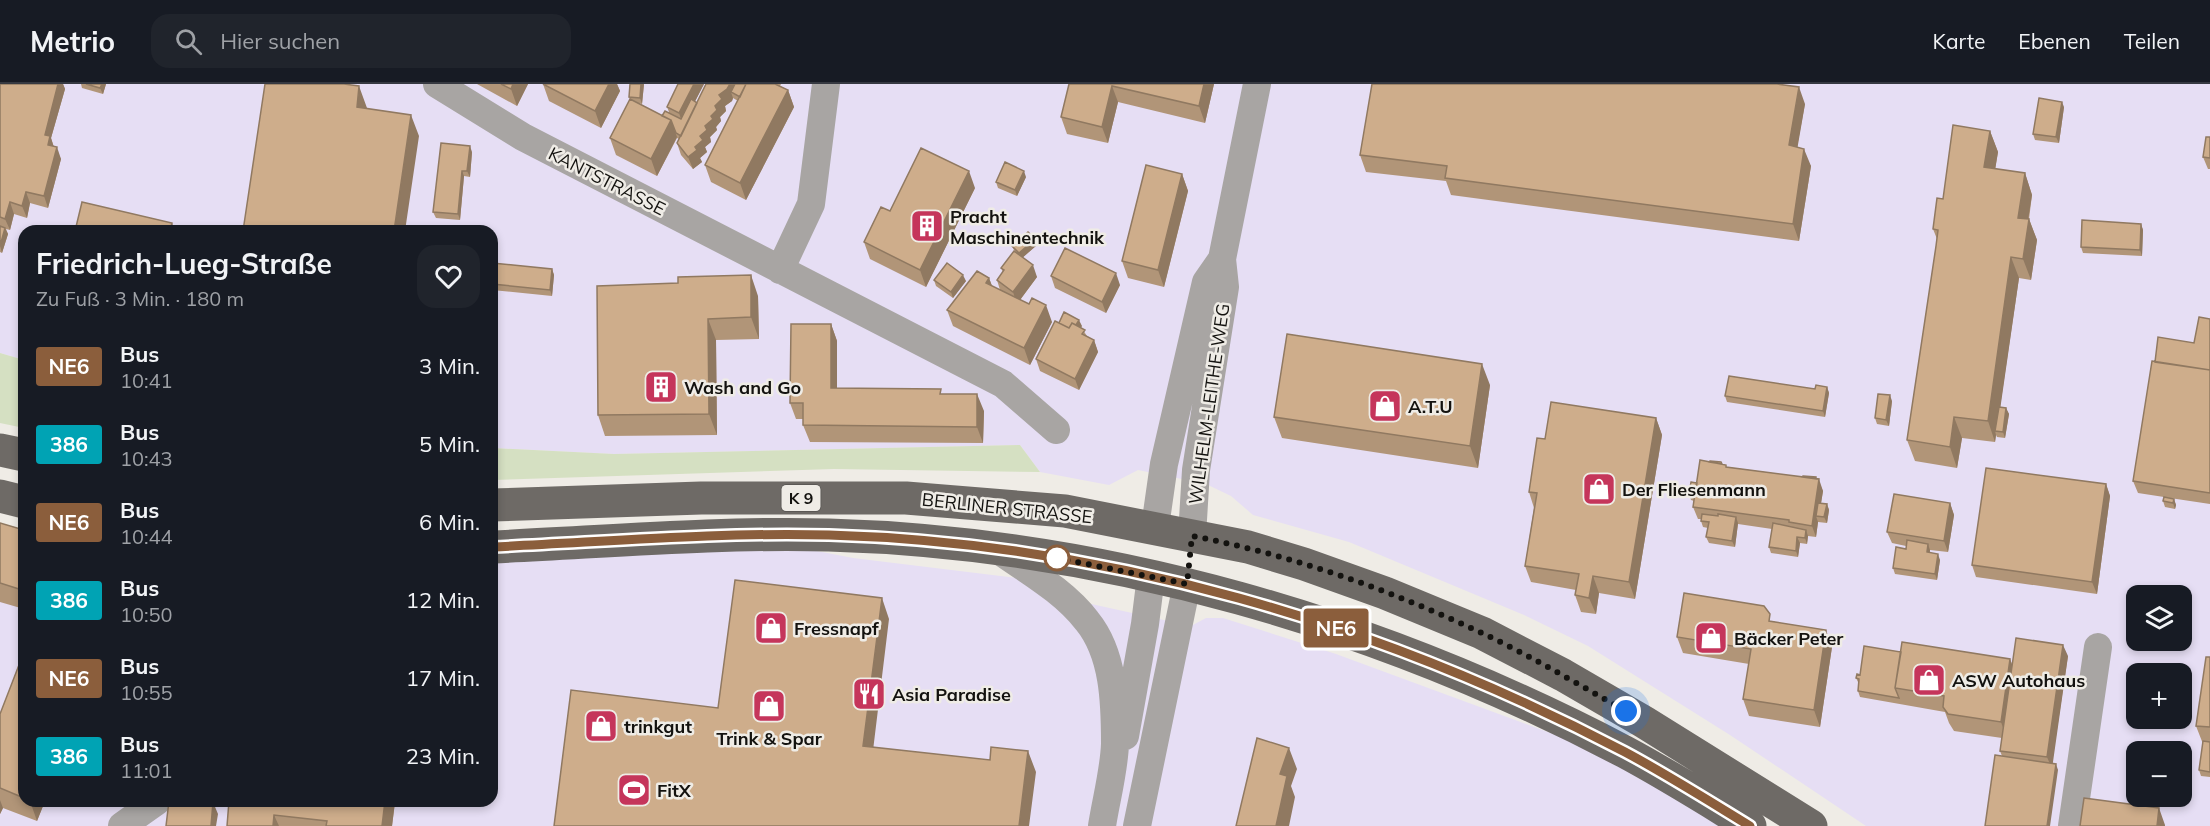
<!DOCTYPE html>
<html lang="de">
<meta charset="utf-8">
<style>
body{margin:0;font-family:Mulish,sans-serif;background:#20242c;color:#f1f3f6;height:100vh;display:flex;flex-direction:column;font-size:22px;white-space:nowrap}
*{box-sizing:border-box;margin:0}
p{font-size:20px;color:#9ea1a6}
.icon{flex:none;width:33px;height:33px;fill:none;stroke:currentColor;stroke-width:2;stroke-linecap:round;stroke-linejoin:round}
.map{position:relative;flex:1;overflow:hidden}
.details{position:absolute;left:18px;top:141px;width:480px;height:582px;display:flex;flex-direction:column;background:#171b24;border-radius:18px;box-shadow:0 3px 9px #0003}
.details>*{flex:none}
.badge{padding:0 12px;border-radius:4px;font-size:21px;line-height:39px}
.fabs{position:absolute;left:2126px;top:501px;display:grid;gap:12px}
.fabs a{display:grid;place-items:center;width:66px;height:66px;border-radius:12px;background:#171b24;box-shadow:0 3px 9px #0003;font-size:30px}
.you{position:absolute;width:30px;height:30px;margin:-15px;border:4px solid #fff;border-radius:50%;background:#1a73e8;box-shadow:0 0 0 9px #1a73e833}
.map>.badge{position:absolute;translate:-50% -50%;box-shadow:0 0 0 3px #fff}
.round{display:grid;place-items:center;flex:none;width:63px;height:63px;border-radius:18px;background:#20242c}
.overview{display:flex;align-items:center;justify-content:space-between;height:102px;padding:0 18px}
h1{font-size:28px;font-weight:700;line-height:45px}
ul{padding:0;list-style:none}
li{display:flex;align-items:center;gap:18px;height:78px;padding:0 18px}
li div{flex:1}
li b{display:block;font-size:22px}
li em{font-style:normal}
li .badge{min-width:66px;font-weight:700;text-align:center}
header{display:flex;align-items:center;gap:36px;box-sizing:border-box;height:84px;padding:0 30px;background:#171b24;border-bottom:2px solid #363941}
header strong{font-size:28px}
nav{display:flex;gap:33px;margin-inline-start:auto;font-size:21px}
.search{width:420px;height:54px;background:#20242c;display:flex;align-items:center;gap:15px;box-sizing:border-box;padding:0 21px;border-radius:18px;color:#9ea1a6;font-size:22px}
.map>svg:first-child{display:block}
</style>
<header>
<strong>Metrio</strong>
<div class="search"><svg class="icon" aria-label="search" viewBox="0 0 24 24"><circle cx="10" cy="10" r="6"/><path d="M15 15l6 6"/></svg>Hier suchen</div>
<nav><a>Karte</a><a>Ebenen</a><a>Teilen</a></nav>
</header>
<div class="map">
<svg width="2210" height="742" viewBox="0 0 2210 742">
<rect width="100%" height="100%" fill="#efece6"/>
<path fill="#e6def4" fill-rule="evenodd" d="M0 0H2210V742H1866L1730 651 1588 562 1524 531 1349 458 1253 431 1231 412 1206 400 1138 386 1109 401 1040 388 1020 361 614 370 492 364V147H24V276L0 269ZM2136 512H2181V556H2136ZM2136 590H2181V634H2136ZM2136 668H2181V712H2136Z
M0 450 24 457V717H492V476L791 462 853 474 1017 494 1046 510 1191 542 1206 534H1223L1336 570 1575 658 1727 742H0Z"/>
<path fill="#d5e0c2" d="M0 269 24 276V344L0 339Z
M1020 361 1040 388 834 385 492 396V364L614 370Z"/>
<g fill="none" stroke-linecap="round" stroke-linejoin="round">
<path stroke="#a8a5a3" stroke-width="28" d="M437 0 523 53 1003 300 1056 346
M780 186 811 120 826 0
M1155 443 1164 380 1206 198 1222 175
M1192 452 1196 386 1225 203 1222 175 1257 0
M997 465C1028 487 1064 507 1087 537 1114 570 1115 619 1115 660 1114 687 1106 716 1102 742
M1125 652 1145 540 1151 492
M122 742 157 717
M1137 742 1187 500
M2072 742 2098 563"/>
<path stroke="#6e6a66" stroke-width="33" d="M0 366 24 371
M0 412 24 418
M492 421 701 414H906L1065 427 1248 463 1304 480 1385 509 1482 549 1563 591 1644 638 1811 742
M492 463C604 458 717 448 829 451 1107 459 1379 539 1625 668 1668 691 1709 717 1750 742"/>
</g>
<path fill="#b19578" d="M0 0H63L65 5 51 54 54 63 61 75 48 124 30 119 27 134 14 130 10 146 6 145 8 150 2 169 0 168Z
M81 0H106L103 10 82 4Z
M477 0H528L517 22Z
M543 0H617L620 7 601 44 549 17Z
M644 0 642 20 638 19 662 32 669 28 667 23 678 0H704L695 17 697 19 706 0H781L780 2 788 6 794 23 746 116 711 98 705 81 738 17 733 14 732 17 725 22 726 27 720 33 721 37 716 43 717 46 710 53 711 58 705 63 707 68 700 74 702 78 693 85 681 71 677 59 679 55 677 54 657 92 616 71 610 54 630 15 629 13Z
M1069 0H1214L1205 39 1118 18 1108 59 1067 50 1061 33Z
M1805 20 1797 63 1811 82 1799 157 1451 111 1446 97 1366 88 1360 71Z
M2064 23 2059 59 2035 56 2033 50Z
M1990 47 1998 68 1995 85 2025 89 2032 111 2029 135 2037 156 2031 196 2019 194 2000 323 2006 324 2009 330 2005 354 1997 353 1996 351 1995 358 1962 354 1957 384 1915 377 1907 356 1937 155 1933 145 1943 115Z
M2210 53V85H2208L2203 73Z
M472 68 470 93 464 92 460 136 436 134 433 128Z
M1182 90 1188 107 1164 203 1128 194 1122 177Z
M1026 93 1017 112 998 104 996 98Z
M975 104 926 203 870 175 864 158 890 127Z
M2141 140 2143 146 2142 172 2083 169 2081 163Z
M1037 161 1022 174 1037 193 1020 216 1052 238 1030 281 953 242 947 226 989 194 992 202 1000 206 997 196 1003 188 1001 184 1015 168 1012 162Z
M492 179 552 185 554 191 552 212 492 206Z
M1051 192 1120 201 1106 229 1055 204Z
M934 196 966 197 953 214 936 202Z
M597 202 758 212 759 255 716 256 717 351 605 352 598 331Z
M2210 235V420L2170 414 2174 415 2176 421 2175 425 2165 423 2163 417 2164 413 2138 409 2133 397 2155 278 2194 259Z
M1059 239 1082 242 1081 243 1087 252 1094 256 1098 268 1079 306 1040 287 1036 275Z
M831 240 837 257V304L942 310 984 327 983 359 810 358 803 341V335H796L790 319Z
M1490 301 1478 384 1282 354 1274 333Z
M1827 303 1829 309 1825 333 1727 318 1725 312 1815 305Z
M1892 317 1889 342 1877 340 1875 334Z
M1656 334 1662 351 1635 515 1599 509 1596 530 1581 528 1575 511 1576 506 1531 498 1525 482 1534 424 1529 408 1545 355Z
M1722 380 1727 383 1817 395 1823 407 1821 419 1827 420 1829 426 1827 439 1818 438 1816 453 1808 452 1807 460 1800 459 1798 473 1771 469 1769 463 1772 445 1738 440 1735 463 1709 459 1706 453 1708 444 1703 443 1701 437V435H1698L1693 423 1694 417 1691 416 1689 410 1697 399Z
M2106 400 2110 412 2097 510 1976 493 1972 481Z
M1950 419 1954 431 1948 468 1930 466V469L1940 476 1937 496 1895 490 1893 484 1906 465V462L1892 459 1887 448Z
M0 439 24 446V525L0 518Z
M1773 537 1832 563 1820 643 1749 632 1743 615 1749 580 1683 569 1677 553Z
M24 568V717H45L37 737 3 724 0 730V630Z
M1901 568 2010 575 2012 580 2068 572 2052 679 2058 686 2002 672 2000 667 2002 654 1954 647 1949 639 1945 628 1860 613 1858 607 1859 600 1856 594 1860 591Z
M2210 573V693L2201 692 2199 686 2203 660 2196 642Z
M229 717H395V718L392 742H227Z"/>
<path fill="#907961" d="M58 0H63L65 5 51 54 54 64 52 73 45 51Z
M102 0H106L103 10 100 4Z
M513 0H528L517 22 511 5Z
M609 0H617L620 7 601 44 595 27Z
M641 0H644L642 20 640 14Z
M694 0H704L683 41 679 29Z
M730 0H740L731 8 733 14 732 17 725 22 726 27 720 33 721 37 716 43 717 46 710 53 711 58 705 63 707 68 700 74 702 78 693 85 688 73 695 63 711 32 719 11Z
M1204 0H1214L1205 39 1199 22Z
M359 2 367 24 364 44 357 23Z
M1112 2 1118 18 1108 59 1102 43Z
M1799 3 1805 20 1795 78 1789 61Z
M788 6 794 23 746 116 740 99Z
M2062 18 2064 23 2059 59 2056 53Z
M411 31 419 52 405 147H394Z
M671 36 677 53 657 92 651 75Z
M1990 47 1998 68 1992 105 1984 83Z
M470 62 472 68 470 93 467 87Z
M57 63 61 75 48 124 44 112Z
M1804 65 1811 82 1799 157 1793 140Z
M462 87 464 92 460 136 458 130Z
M969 87 975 104 926 203 920 186Z
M1024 87 1026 93 1017 112 1015 106Z
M2025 89 2032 111 2025 155 2018 134Z
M1182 90 1188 107 1164 203 1158 186Z
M26 108 30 119 27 134 22 122Z
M10 118 14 130 10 146 5 135Z
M2029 135 2037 156 2031 196 2023 175Z
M172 139 175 147H170Z
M2141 140 2143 146 2142 172 2140 166Z
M5 144 8 150 2 169 0 162Z
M1035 155 1037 161 1021 175 1019 169Z
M2011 173 2019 194 1997 347H1995L1996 351 1995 358 1988 337Z
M1033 181 1037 193 1017 220 1013 208Z
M552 185 554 191 552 212 550 206Z
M1116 189 1120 201 1106 229 1102 218Z
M751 191 758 212 759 255 751 233Z
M963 191 966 197 953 214 951 208Z
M989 194 995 210 986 199Z
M1046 221 1052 238 1030 281 1024 264Z
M708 235 716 256 717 351 709 330Z
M1079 236 1082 242 1073 255 1071 249Z
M831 240 837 257V321L831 304Z
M1094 256 1098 268 1079 306 1075 295Z
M1482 280 1490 301 1478 384 1470 362Z
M1827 303 1829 309 1825 333 1823 327Z
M977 310 984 327 983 359 977 343Z
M1890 311 1892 317 1889 342 1886 336Z
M2006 324 2009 330 2005 354 2003 348Z
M1954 333 1962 354 1957 384 1950 363Z
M1656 334 1662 351 1635 515 1629 498Z
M1819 395 1823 407 1819 432H1816L1818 438 1816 453 1812 442Z
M2106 400 2110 412 2097 510 2092 498Z
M2174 415 2176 421 2175 425 2173 419Z
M1950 419 1954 431 1948 468 1944 457Z
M1827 420 1829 426 1827 439 1824 433Z
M1736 433 1738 439 1735 463 1732 457Z
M1806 446 1808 452 1807 460 1805 454Z
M1797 453 1800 459 1798 473 1796 467Z
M1928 460 1930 466 1929 474 1927 468Z
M1938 470 1940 476 1937 496 1935 490Z
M24 489V518L19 505Z
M1593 492 1599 509 1596 530 1589 514Z
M882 514 889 535 871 683 863 662Z
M1826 546 1832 563 1820 643 1814 626Z
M2063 561 2068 572 2052 685 2047 673Z
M2010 575 2016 592 2007 655 2001 638Z
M1289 664 1297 685 1291 702 1295 713 1289 742H1276L1280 690Z
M1028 667 1036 688 1029 742H1019Z
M2056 680 2058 686 2050 742H2047Z
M0 716 3 724 0 730Z
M30 717H45L37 737Z
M385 717 395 718 392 742H382Z
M213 718 218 730 216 742H211Z
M2159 724 2165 741V742H2157Z
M274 731 279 742H273Z"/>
<path fill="#cead8b" stroke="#907961" stroke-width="1.5" d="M0 0H58L45 51 50 52 48 61 57 63 44 112 26 108 22 122 10 118 5 135 0 133Z
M86 0H102L100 4Z
M265 0H344L359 2 357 23 411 31 394 147H243Z
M501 0H513L511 5Z
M543 0H609L595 27Z
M630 0H641L640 14 629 13Z
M678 0H694L679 29 667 23Z
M706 0H730L727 5 719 11 722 15 715 22 717 26 711 32 713 35 705 42 707 46 700 52 703 56 695 63 697 66 688 73 677 59Z
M735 0H746L740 13 731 8Z
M746 0H775L788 6 740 99 705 81Z
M1069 0H1204L1199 22 1112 2 1102 43 1061 33Z
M1372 0H1777L1799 3 1789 61 1804 65 1793 140 1445 94 1447 82 1360 71Z
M2039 14 2062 18 2056 53 2033 50Z
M630 15 671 36 651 75 610 54Z
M691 15 697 19 681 52 676 49 671 36 662 32 665 27 681 35Z
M1953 41 1990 47 1984 83 2025 89 2018 134 2029 135 2023 175 2011 173 1988 337 1954 333 1950 363 1907 356 1936 162 1938 146 1933 145 1937 114 1943 115Z
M2206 53H2210V74L2203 73Z
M441 59 470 62 467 87H462L458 130 433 128Z
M921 64 969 87 920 186 864 158 881 123 890 127Z
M1005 78 1024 87 1015 106 996 98Z
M1146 81 1182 90 1158 186 1122 177Z
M82 118 172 139 170 147H75Z
M2082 136 2141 140 2140 166 2081 163Z
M0 142 5 144 0 162Z
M1028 148 1035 155 1019 169 1012 162Z
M1065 164 1116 189 1102 218 1051 192Z
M1014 167 1033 181 1013 208 997 196 1004 186 1001 184Z
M492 179 552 185 550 206 492 200Z
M947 179 963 191 951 208 934 196Z
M977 187 989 194 986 199 1029 220 1032 214 1046 221 1024 264 947 226Z
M751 191V233L708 235 709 330 598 331 597 202 678 199V193Z
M1064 228 1079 236 1076 241 1072 239 1069 244 1059 239Z
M2199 233 2210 235V286L2155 278 2158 253 2194 259Z
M1055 237 1069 244 1072 239 1085 246 1082 250 1094 256 1075 295 1036 275Z
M791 240H831V304L941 305 940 310H977V343L803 341V319H790Z
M1287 250 1482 280 1470 362 1274 333Z
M2152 277 2210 286V409L2133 397Z
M1729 292 1815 305 1816 301 1827 303 1823 327 1725 312Z
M1878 310 1890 311 1886 336 1875 334Z
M1551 318 1656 334 1629 498 1593 492 1589 514 1575 511 1579 490 1525 482 1537 409 1529 408 1537 354 1545 355Z
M1999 323 2006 324 2003 348 1995 347Z
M1700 376 1726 381V383L1819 395 1812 442 1789 438V436L1693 423Z
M1710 377 1721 378 1722 380 1709 378Z
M1986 384 2106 400 2092 498 1972 481Z
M1803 392 1816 393V395L1802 393Z
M1691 398 1697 399 1695 411 1689 410Z
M1894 410 1950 419 1944 457 1887 448Z
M2164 413 2174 415 2173 419 2163 417Z
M1818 419 1827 420 1824 433 1816 432Z
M1702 430 1718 432V430L1736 433 1732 457 1706 453 1709 438 1701 437Z
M0 439 24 446V489L19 505 0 499Z
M1773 439 1806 446 1805 454 1797 453 1796 467 1769 463Z
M1907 456 1928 460 1927 468 1938 470 1935 490 1893 484 1896 463 1906 465Z
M735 496 882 514 863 662 990 676 991 663 1028 667 1019 742H554L571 606 718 624Z
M1684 509 1764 522 1770 530 1769 537 1826 546 1814 626 1743 615 1751 565 1677 553Z
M2016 554 2063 561 2047 673 2000 667Z
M1902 558 2010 575 2001 638 1948 630 1943 623 1944 612 1895 604Z
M1864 562 1901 568 1895 604 1899 614 1858 607 1859 595 1856 594 1857 590 1860 591Z
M24 568V714L0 704V630Z
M2206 573H2210V643L2196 642Z
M1257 654 1289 664 1280 690 1287 692 1276 742H1236Z
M2203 657 2210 658V688L2199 686Z
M1995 671 2056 680 2047 742H1985Z
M2084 714 2159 724 2157 742H2080Z
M169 717H203L213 718 211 742H166Z
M229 717H385L382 742H326L327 737 274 731 273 742H227Z"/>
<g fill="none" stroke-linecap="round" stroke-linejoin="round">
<defs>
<path id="line" d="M492 463C604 458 717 448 829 451 1107 459 1379 539 1625 668 1668 691 1709 717 1750 742"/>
</defs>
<use href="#line" stroke="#fff" stroke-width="14"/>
<use href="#line" stroke="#8b5e3c" stroke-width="9"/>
<path stroke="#13120f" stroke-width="6" stroke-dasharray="0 10.8" d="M1057 474 1187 500 1192 452C1292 471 1390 506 1482 549 1531 572 1579 601 1626 627"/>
</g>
<defs>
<symbol id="building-square" viewBox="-11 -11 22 22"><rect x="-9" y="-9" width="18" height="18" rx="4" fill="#c5355b" stroke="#efece6"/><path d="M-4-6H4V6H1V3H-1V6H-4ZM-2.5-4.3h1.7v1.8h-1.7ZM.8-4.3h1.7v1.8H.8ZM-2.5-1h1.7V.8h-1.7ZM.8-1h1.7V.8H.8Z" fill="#fff"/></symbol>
<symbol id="shop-square" viewBox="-11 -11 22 22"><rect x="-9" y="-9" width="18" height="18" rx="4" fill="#c5355b" stroke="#efece6"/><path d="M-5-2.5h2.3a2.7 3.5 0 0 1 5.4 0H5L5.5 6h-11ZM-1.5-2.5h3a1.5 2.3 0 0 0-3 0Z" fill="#fff"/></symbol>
<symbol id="restaurant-square" viewBox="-11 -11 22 22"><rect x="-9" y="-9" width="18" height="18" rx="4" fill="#c5355b" stroke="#efece6"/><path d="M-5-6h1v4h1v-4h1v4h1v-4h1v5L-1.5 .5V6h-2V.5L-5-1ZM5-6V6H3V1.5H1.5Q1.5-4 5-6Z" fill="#fff"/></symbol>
<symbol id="stadium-square" viewBox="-11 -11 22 22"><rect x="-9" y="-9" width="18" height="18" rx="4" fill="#c5355b" stroke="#efece6"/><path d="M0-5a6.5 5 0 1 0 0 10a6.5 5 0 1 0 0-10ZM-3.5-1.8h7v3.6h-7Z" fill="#fff"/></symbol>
</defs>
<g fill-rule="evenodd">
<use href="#building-square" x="908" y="123" width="38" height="38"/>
<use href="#building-square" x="642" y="284" width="38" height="38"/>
<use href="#shop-square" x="1366" y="303" width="38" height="38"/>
<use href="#shop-square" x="1580" y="386" width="38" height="38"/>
<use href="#shop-square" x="752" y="525" width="38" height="38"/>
<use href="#shop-square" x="1692" y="535" width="38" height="38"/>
<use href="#shop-square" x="1910" y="577" width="38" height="38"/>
<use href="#restaurant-square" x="850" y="591" width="38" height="38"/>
<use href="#shop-square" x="750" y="603" width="38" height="38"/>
<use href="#shop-square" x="582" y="623" width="38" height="38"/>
<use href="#stadium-square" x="615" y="687" width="38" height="38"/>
</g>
<circle fill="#fff" stroke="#8b5e3c" stroke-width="3" cx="1057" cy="474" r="12"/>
<g text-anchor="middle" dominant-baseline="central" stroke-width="5" stroke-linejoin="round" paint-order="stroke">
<rect fill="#efece6" stroke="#555350" stroke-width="1.5" x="781.5" y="401" width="39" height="26" rx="4.5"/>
<g font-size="16" font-weight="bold" fill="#13120f">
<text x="801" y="414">K 9</text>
</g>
<g font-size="18" fill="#13120f" stroke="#efece6">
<text transform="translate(607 97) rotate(27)">KANTSTRASSE</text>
<text transform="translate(1209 320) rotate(-82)">WILHELM-LEITHE-WEG</text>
<text transform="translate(1007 424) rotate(6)">BERLINER STRASSE</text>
</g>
<g font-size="18" font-weight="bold" fill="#13120f" stroke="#efece6" text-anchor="start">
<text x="950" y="132">Pracht<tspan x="950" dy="21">Maschinentechnik</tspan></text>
<text x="684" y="303">Wash and Go</text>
<text x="1408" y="322">A.T.U</text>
<text x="1622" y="405">Der Fliesenmann</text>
<text x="794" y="544">Fressnapf</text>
<text x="1734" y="554">Bäcker Peter</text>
<text x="1952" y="596">ASW Autohaus</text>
<text x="892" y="610">Asia Paradise</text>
<text x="624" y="642">trinkgut</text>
<text x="769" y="654" text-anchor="middle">Trink &amp; Spar</text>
<text x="657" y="706">FitX</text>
</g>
</g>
</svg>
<div class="fabs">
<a><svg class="icon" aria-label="layers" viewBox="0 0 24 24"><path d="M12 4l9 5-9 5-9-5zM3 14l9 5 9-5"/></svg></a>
<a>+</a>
<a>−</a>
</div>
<div class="you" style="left:1626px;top:627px"></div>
<b class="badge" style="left:1336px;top:544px;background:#8b5e3c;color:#fff">NE6</b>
<section class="details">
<div class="overview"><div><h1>Friedrich-Lueg-Straße</h1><p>Zu Fuß · 3 Min. · 180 m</p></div><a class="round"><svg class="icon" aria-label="heart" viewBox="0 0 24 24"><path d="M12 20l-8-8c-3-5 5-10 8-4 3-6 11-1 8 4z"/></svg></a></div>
<ul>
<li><span class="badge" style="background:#8b5e3c;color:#fff">NE6</span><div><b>Bus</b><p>10:41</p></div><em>3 Min.</em></li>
<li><span class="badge" style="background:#00a3b4;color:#fff">386</span><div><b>Bus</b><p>10:43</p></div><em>5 Min.</em></li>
<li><span class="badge" style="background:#8b5e3c;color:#fff">NE6</span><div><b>Bus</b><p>10:44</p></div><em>6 Min.</em></li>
<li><span class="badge" style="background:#00a3b4;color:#fff">386</span><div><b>Bus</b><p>10:50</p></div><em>12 Min.</em></li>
<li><span class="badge" style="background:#8b5e3c;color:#fff">NE6</span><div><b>Bus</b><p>10:55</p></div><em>17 Min.</em></li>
<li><span class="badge" style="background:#00a3b4;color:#fff">386</span><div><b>Bus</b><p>11:01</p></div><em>23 Min.</em></li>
</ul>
</section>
</div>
